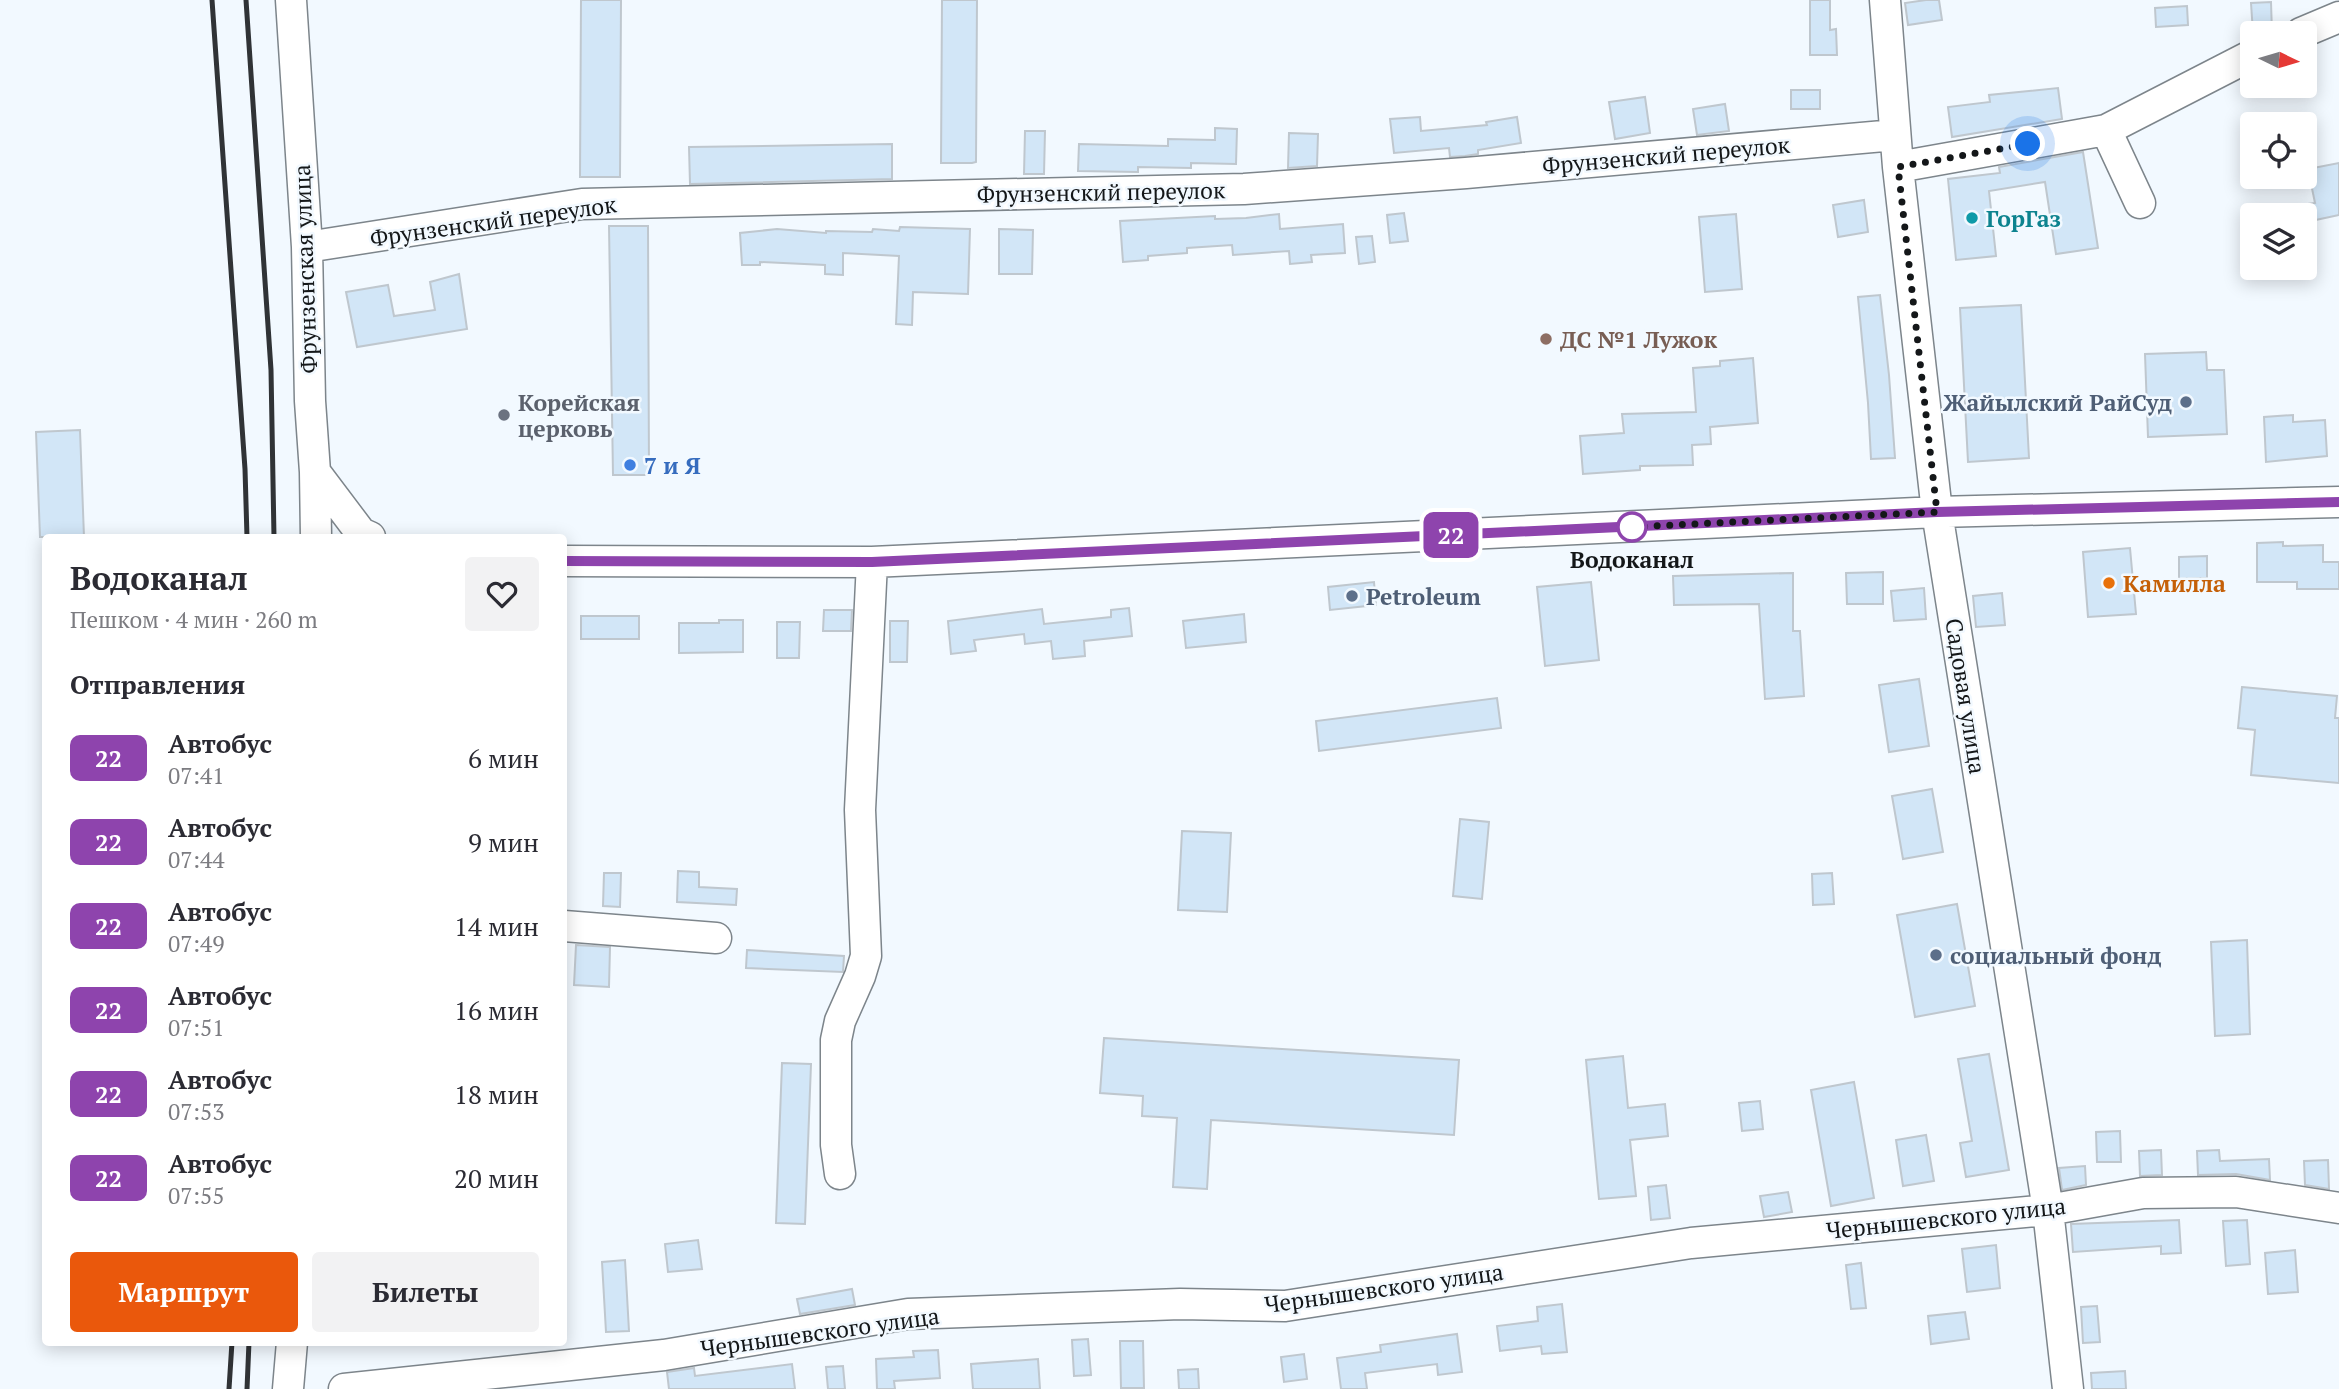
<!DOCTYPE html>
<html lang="ru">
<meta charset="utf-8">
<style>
body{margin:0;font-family:"PT Serif",serif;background:#f2f2f3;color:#2b2b33;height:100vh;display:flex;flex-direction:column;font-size:26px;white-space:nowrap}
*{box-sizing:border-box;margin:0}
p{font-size:23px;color:#7c7c81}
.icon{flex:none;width:38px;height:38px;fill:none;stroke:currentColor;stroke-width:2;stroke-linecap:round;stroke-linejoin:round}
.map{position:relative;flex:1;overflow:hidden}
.details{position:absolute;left:42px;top:534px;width:525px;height:812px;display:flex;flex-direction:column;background:#fff;border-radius:7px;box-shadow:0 4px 18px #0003}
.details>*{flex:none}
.badge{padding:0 14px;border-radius:10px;font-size:24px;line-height:46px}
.needle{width:46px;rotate:95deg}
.controls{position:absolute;left:2240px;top:21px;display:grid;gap:14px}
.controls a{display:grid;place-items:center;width:77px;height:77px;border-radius:7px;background:#fff;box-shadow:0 4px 18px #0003;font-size:35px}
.you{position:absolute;width:35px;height:35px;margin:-18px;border:5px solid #fff;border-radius:50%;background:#1a73e8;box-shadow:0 0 0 10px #1a73e833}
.map>.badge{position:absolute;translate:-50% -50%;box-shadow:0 0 0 4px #fff}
h2{padding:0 28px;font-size:26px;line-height:63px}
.round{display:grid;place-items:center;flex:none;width:74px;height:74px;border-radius:7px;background:#f2f2f3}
.headline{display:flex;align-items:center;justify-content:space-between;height:119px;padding:0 28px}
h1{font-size:33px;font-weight:600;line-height:52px}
.primary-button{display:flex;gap:14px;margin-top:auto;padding:14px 28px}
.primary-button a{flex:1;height:80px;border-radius:7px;background:#ea580c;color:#fff;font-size:28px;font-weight:600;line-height:80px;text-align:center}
.primary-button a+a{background:#f2f2f3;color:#2b2b33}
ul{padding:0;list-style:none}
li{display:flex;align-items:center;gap:21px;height:84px;padding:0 28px}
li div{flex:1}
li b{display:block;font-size:26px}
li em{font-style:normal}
li .badge{min-width:77px;font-weight:700;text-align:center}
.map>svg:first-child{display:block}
</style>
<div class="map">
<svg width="2339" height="1389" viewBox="0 0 2339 1389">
<rect width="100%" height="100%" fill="#f2f9ff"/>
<path fill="#d2e6f7" stroke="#bfc7ce" stroke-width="2" d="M581 0H621L620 177H580Z
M942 0H977L976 162 972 163H941Z
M1810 0H1830V30L1836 29 1837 55H1810Z
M1926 0H1939L1942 20 1908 25 1905 3Z
M2271 2 2272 33H2253L2251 3Z
M2187 6 2188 25 2156 27 2155 8Z
M2058 88 2062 119 1952 137 1948 107 1990 102 1989 95Z
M1791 90H1820V109H1791Z
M1645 97 1650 133 1615 139 1609 102Z
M1725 104 1729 131 1697 135 1693 109Z
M1420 117 1421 131 1487 125 1486 122 1517 117 1521 143 1478 150V154L1465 156 1450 157 1449 148 1394 153 1390 119Z
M1215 128 1237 129 1236 164 1191 163V168L1138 167V172L1078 171 1079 144 1168 146V139L1215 140Z
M1025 131H1045L1044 174H1024Z
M1289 133 1318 134 1317 166 1288 168Z
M892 144V179L690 184 689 147Z
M2083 152 2098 248 2056 254 2045 182 1989 191 1996 256 1956 260 1948 179 2000 173 1999 167Z
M2339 163V215L2311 221 2307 204 2315 203 2308 169Z
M1864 200 1868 232 1838 237 1833 205Z
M1404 213 1408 241 1390 243 1387 215Z
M1279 214 1280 229 1343 224 1345 253 1311 255 1312 262 1290 264 1289 251 1233 255 1232 245 1187 248V253L1148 256V260L1123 262 1120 221 1215 216V219L1246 218Z
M1736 214 1742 289 1705 292 1699 217Z
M609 226H648L649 475H613Z
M900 227 970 229 968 294 913 292 912 325 896 324 899 256 843 253V275L825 274V265L760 262V265H742L740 233 777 229 826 233V231L872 232 873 229 899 231Z
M999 229 1033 230 1032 274H999Z
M1372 236 1375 262 1359 264 1356 237Z
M459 274 467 329 357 347 346 292 388 285 394 316 435 310 430 282Z
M1880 295 1889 375 1895 458 1871 459 1868 403 1858 297Z
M2021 305 2029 458 1968 462 1960 308Z
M2206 352 2207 370H2224L2227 434 2148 437 2145 354Z
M1753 358 1758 423 1710 427 1711 444 1692 445 1693 465 1640 466V470L1583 474 1580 436 1624 433 1622 414 1696 412 1693 368 1720 366V361Z
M2293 415V422L2325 420 2327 456 2266 462 2264 417Z
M80 430 84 537H40L36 432Z
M2283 542V546L2323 545V562H2339V589H2297V582H2257V543Z
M2130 548 2136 614 2088 617 2083 552Z
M2207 556V578L2179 579V557Z
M1883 572V604H1847L1846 573Z
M1793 573V631H1800L1804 696 1765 699 1759 604 1674 605 1673 576Z
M1374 582 1376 605 1330 610 1328 587Z
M1591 582 1599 660 1545 666 1537 587Z
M1924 588 1926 619 1894 621 1891 591Z
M2002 593 2005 625 1976 627 1973 596Z
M1129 608 1132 636 1084 641 1085 656 1053 659 1051 641 1025 644 1024 634 974 640 976 651 951 654 948 621 1042 609 1044 624 1111 617V610Z
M824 610H852L851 631H823Z
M1244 614 1246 642 1186 648 1183 621Z
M581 616H639V639H581Z
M719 620H743V652L679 653V623H719Z
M890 621H908L907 662H890Z
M777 622H800L799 658H777Z
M1919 679 1929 746 1889 752 1879 685Z
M2242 687 2337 696 2335 718H2339V783L2251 775 2255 730 2238 728Z
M1497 698 1501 728 1319 751 1316 721Z
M1932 789 1943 852 1903 859 1892 796Z
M1460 819 1489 822 1482 899 1453 896Z
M1182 831 1231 833 1227 912 1178 910Z
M678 871 699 872V887L737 889 736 905 677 902Z
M604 873H621L620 907 603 906Z
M1832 873 1834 904 1813 905 1812 874Z
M1957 904 1975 1006 1915 1017 1897 915Z
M2247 940 2250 1034 2215 1036 2211 942Z
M576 945 610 947 609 987 574 985Z
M747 950 844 956 843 972 746 968Z
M1104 1038 1459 1060 1454 1135 1211 1120 1207 1189 1173 1187 1177 1118 1142 1116 1143 1096 1100 1093Z
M1989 1054 2009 1170 1966 1177 1960 1143 1972 1141 1958 1059Z
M1623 1056 1628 1108 1665 1104 1668 1136 1630 1140 1636 1196 1599 1199 1586 1060Z
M782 1063 811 1064 805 1224 776 1223Z
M1854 1082 1874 1198 1831 1206 1811 1090Z
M1760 1101 1763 1129 1742 1131 1739 1103Z
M2120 1131 2121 1162H2097L2096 1132Z
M1926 1135 1934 1181 1903 1186 1896 1140Z
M2161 1150 2162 1175 2140 1176 2139 1151Z
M2219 1150 2220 1161 2269 1159 2270 1180 2236 1174 2198 1175 2197 1151Z
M2328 1160 2329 1189 2305 1185 2304 1161Z
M2085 1166 2086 1185 2062 1190 2059 1168Z
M1666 1185 1670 1218 1651 1220 1648 1187Z
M1788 1192 1792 1212 1764 1217 1760 1196Z
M2179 1220 2181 1253 2161 1254V1246L2073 1252 2071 1224Z
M2247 1220 2250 1264 2226 1266 2223 1221Z
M698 1240 702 1269 668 1272 665 1244Z
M1996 1245 2000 1288 1967 1292 1962 1249Z
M2295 1250 2298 1292 2268 1294 2265 1253Z
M625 1260 629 1331 606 1332 602 1262Z
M1861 1263 1866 1308 1851 1309 1846 1265Z
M852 1289 855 1305 800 1314 797 1299Z
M1562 1304 1567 1352 1542 1354 1541 1346 1500 1351 1497 1326 1538 1321 1537 1307Z
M2097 1306 2100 1342 2083 1343 2081 1307Z
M1965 1312 1969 1339 1931 1344 1928 1316Z
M1457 1334 1462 1372 1438 1375 1437 1364 1365 1373 1367 1389H1341L1337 1358 1381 1352 1380 1345Z
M1088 1339 1091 1375 1074 1376 1072 1340Z
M1120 1341H1143L1144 1388H1121Z
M938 1350 940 1378 894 1381 895 1389H877L876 1359 914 1357 913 1351Z
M1304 1354 1307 1379 1284 1382 1281 1357Z
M1038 1359 1040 1389H973L971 1364Z
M792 1364 795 1389H669L667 1372 694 1368 695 1376Z
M843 1366 845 1389H828L826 1367Z
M1198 1369 1199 1389H1179L1178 1370Z
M2125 1371 2126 1389H2092L2091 1373Z"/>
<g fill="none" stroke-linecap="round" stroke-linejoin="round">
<defs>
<path id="minor" d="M291 0 307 247 310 401 315 472 316 537
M1885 0 1898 167 1937 512 2048 1210 2068 1389
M2301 33 2339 17
M2106 130 2140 203
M1898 167 2106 130 2252 55
M307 247 582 204 1244 189 1466 173 1895 135
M315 472 361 533 370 537
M564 561 872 562 1937 512 2339 502
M564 926 716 938
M840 1174 836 1145V1040L840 1021 860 976 866 956 860 810 872 562
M288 1389 292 1342
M344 1389 664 1355 908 1314 1180 1304 1285 1306 1691 1243 2048 1210 2143 1193 2236 1192 2339 1208"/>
</defs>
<use href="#minor" stroke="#7d858b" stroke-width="33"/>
<use href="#minor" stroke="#fff" stroke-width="30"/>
<path stroke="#303336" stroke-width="5" d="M212 0 245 469 247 537
M246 0 271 370 274 537
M229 1389 232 1342
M247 1389 249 1342"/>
</g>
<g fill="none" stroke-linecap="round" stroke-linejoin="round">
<defs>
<path id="line" d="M564 561 872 562 1937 512 2339 502"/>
</defs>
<use href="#line" stroke="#fff" stroke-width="16"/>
<use href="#line" stroke="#8e44ad" stroke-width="10"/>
<path stroke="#141719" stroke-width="7" stroke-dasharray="0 12.6" d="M1632 527 1937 512 1898 167 2028 144"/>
</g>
<circle fill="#0f9aa8" stroke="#f2f9ff" stroke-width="2.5" cx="1972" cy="218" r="7"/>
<circle fill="#8d6e63" stroke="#f2f9ff" stroke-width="2.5" cx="1546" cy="339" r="7"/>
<g fill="#5c6f8a" stroke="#f2f9ff" stroke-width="2.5">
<circle cx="2186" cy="402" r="7"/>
<circle cx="1352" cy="596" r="7"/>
<circle cx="1936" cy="955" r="7"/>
</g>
<circle fill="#6b7280" stroke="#f2f9ff" stroke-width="2.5" cx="504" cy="415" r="7"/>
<circle fill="#3f7fe0" stroke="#f2f9ff" stroke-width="2.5" cx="630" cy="465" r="7"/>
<circle fill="#fff" stroke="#8e44ad" stroke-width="3.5" cx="1632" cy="527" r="14"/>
<circle fill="#e8710a" stroke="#f2f9ff" stroke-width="2.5" cx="2109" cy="583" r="7"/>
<g text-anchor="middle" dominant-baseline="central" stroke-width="5" stroke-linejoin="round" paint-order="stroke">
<g font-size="23" fill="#141719" stroke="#f2f9ff">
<text transform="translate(1666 155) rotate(-5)">Фрунзенский переулок</text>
<text transform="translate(1101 192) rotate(-1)">Фрунзенский переулок</text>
<text transform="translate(493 221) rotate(-8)">Фрунзенский переулок</text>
<text transform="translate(305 269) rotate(-92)">Фрунзенская улица</text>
<text transform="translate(1966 696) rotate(81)">Садовая улица</text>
<text transform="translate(1946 1218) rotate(-6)">Чернышевского улица</text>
<text transform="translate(1384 1288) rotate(-8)">Чернышевского улица</text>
<text transform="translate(820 1332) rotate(-8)">Чернышевского улица</text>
</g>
<g font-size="23" font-weight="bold" fill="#0d838f" stroke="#f2f9ff" text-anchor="start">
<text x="1986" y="218">ГорГаз</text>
</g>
<g font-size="23" font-weight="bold" fill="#785e54" stroke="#f2f9ff" text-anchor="start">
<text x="1560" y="339">ДС №1 Лужок</text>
</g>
<g font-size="23" font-weight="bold" fill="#5b616d" stroke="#f2f9ff" text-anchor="start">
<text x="518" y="402">Корейская<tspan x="518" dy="26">церковь</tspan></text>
</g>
<g font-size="23" font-weight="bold" fill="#4e5e75" stroke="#f2f9ff" text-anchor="start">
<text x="2172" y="402" text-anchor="end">Жайылский РайСуд</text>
<text x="1366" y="596">Petroleum</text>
<text x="1950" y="955">социальный фонд</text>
</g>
<g font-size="23" font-weight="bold" fill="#366cbe" stroke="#f2f9ff" text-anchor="start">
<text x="644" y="465">7 и Я</text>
</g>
<g font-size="23" font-weight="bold" fill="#141719" stroke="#f2f9ff">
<text x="1632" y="559">Водоканал</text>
</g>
<g font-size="23" font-weight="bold" fill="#c56008" stroke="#f2f9ff" text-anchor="start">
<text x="2123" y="583">Камилла</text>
</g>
</g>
</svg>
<div class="controls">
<a><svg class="needle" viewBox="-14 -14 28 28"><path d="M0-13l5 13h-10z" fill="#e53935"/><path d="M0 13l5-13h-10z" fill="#7c7c81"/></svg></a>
<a><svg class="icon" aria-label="locate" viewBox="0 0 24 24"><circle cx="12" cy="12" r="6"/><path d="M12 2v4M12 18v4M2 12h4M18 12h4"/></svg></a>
<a><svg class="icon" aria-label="layers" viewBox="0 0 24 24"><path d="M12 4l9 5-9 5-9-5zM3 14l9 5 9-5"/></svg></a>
</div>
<div class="you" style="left:2028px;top:144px"></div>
<b class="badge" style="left:1451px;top:535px;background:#8e44ad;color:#fff">22</b>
<section class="details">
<div class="headline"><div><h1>Водоканал</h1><p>Пешком · 4 мин · 260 m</p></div><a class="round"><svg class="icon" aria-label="heart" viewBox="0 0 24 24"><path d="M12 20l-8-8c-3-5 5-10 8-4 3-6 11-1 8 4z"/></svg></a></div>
<h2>Отправления</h2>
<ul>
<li><span class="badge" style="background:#8e44ad;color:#fff">22</span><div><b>Автобус</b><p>07:41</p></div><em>6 мин</em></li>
<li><span class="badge" style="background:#8e44ad;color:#fff">22</span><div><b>Автобус</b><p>07:44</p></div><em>9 мин</em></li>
<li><span class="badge" style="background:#8e44ad;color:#fff">22</span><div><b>Автобус</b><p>07:49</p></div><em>14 мин</em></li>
<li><span class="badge" style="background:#8e44ad;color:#fff">22</span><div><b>Автобус</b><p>07:51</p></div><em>16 мин</em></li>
<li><span class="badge" style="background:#8e44ad;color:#fff">22</span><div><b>Автобус</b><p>07:53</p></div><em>18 мин</em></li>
<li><span class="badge" style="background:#8e44ad;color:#fff">22</span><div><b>Автобус</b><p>07:55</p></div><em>20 мин</em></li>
</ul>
<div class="primary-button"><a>Маршрут</a><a>Билеты</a></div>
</section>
</div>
